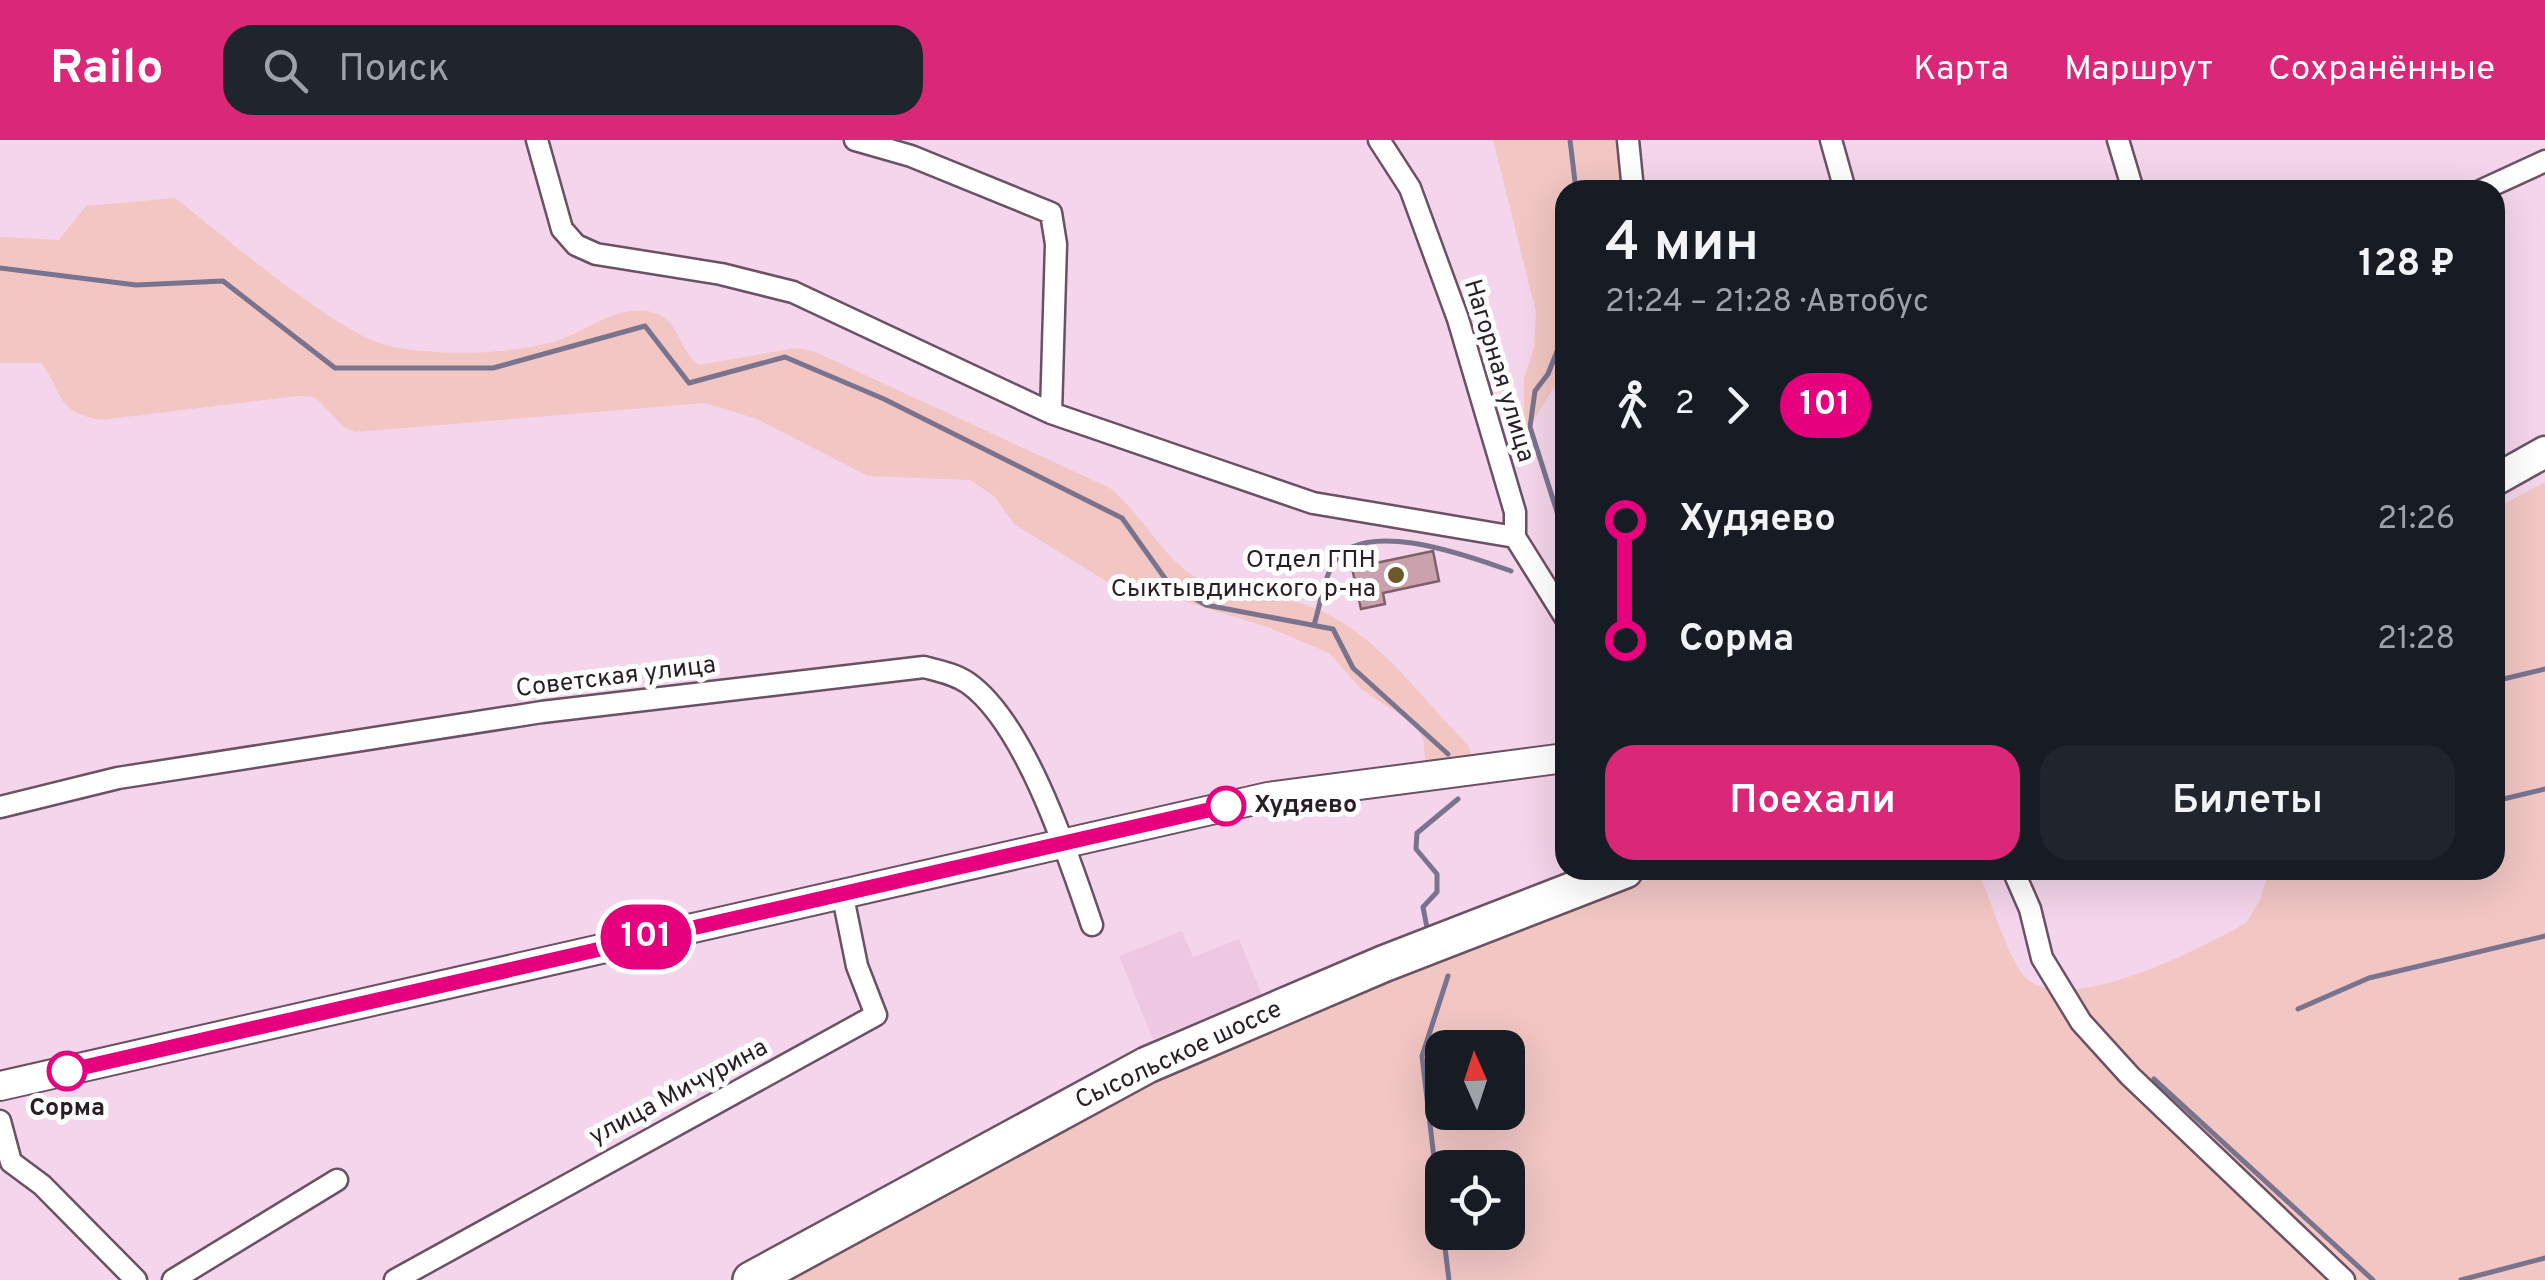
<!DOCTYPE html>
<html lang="ru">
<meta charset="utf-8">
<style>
body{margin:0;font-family:Overpass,sans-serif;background:#20242c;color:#f1f3f6;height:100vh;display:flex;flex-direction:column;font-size:38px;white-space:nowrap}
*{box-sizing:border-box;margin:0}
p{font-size:32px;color:#9ea1a6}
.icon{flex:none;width:55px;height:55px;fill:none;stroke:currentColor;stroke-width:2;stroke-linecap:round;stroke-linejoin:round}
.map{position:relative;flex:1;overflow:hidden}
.panel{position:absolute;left:1555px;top:40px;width:950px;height:700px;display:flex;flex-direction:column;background:#171b24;border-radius:30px;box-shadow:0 10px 40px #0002}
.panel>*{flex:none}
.badge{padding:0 20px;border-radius:32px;font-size:35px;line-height:65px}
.needle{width:65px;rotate:357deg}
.fabs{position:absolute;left:1425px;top:890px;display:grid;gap:20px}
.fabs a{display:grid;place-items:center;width:100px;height:100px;border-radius:20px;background:#171b24;box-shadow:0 10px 40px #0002;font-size:50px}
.map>.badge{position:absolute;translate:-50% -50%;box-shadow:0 0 0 5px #fff}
.legs{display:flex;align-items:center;gap:15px;height:110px;padding:0 50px;font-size:32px}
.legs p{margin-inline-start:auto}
.overview{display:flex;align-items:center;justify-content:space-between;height:170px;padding:0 50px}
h1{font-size:55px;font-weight:600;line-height:75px}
.primary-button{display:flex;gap:20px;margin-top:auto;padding:20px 50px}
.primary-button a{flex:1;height:115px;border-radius:30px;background:#db2777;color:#fff;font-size:40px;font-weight:600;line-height:115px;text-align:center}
.primary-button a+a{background:#20242c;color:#f1f3f6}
ul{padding:0 50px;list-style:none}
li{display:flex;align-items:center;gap:35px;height:120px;font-size:38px}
li i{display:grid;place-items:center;width:15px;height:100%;margin:0 12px;background:currentColor}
li i::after{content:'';width:25px;height:25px;margin:-12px;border:8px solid;border-radius:50%;background:#171b24}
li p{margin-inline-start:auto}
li:first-child i{background:linear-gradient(#0000 50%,currentColor 0)}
li:last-child i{background:linear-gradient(currentColor 50%,#0000 0)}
header{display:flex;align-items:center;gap:60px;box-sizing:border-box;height:140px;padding:0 50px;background:#db2777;color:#fff}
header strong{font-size:48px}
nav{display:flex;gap:55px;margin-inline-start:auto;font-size:35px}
.search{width:700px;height:90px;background:#20242c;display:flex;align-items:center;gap:25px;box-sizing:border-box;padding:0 35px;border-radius:30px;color:#9ea1a6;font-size:38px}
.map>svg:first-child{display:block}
</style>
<header>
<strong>Railo</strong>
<div class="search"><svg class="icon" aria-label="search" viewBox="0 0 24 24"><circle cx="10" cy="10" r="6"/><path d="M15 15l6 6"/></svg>Поиск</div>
<nav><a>Карта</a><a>Маршрут</a><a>Сохранённые</a></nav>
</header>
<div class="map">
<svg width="2545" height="1140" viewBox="0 0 2545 1140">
<rect width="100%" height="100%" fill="#f4d5eb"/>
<path fill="#eec8e3" d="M1182 791 1193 817 1239 799 1262 855 1153 899 1119 816Z"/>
<path fill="#f1c6c3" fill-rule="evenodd" d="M1493 0H1618L1625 50H1565V228L1530 287 1524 282V239L1534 208 1536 172Z
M175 58C221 93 337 195 389 206 439 216 500 215 549 203 584 195 619 159 658 174 680 183 679 213 700 225L795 208 813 211 1110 348C1139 372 1162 414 1189 433 1225 459 1265 452 1306 465 1374 488 1419 556 1468 605L1473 619 1426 624 1423 599 1414 584 1361 549 1329 513 1270 488 1158 453 1122 451 1014 384 994 356 970 340 868 336 757 279 705 263 355 292 344 287 315 257 298 256 101 280C54 271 65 254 41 223H0V97L59 100 86 66Z
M2545 342V1140H782L1150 944 1388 838 1674 730H1978C1988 753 2009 820 2024 836 2064 880 2204 807 2246 783L2260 760 2269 730H2495V369ZM1442 908H1508V972H1442ZM1442 1028H1508V1092H1442Z"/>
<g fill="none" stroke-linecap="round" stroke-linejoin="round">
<path stroke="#7a738e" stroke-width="5" d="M1570 0 1576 50
M0 128 136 145 223 141 335 228H493L645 186 689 243 785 217 884 259 1122 378 1169 444 1206 465 1333 489 1353 528 1448 614
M1565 168 1562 199 1548 234 1535 251 1530 287 1565 397
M1314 485C1320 466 1323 441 1333 424 1361 375 1471 417 1511 431
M2495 541 2545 529
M2495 661 2545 649
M1428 793 1423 767 1437 752V734L1416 709 1417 693 1458 659
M2298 869 2369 838 2545 796
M2154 939 2373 1140
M1442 1086 1422 916 1448 836
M1443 1092 1449 1140
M2461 1140 2545 1118"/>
</g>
<path fill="#caa2ae" stroke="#805f69" stroke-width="2.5" d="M1433 411 1439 441 1383 453 1385 464 1361 469 1352 428Z"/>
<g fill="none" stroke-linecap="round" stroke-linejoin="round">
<defs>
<path id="street" d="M537 0 562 89 576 105 596 114 721 134 793 152 1051 273 1313 363 1515 397
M855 0 911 16 1051 73 1056 104 1051 273
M1379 0 1410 48 1458 179 1515 372V397L1565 477
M1628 0 1633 50
M1831 0 1845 50
M2118 0 2133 50
M2482 50 2545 21
M0 667 118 638 542 572 924 527C939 531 955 534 968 543 1026 584 1069 718 1092 785
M2013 730 2030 769 2042 818 2081 882 2130 936 2344 1140
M0 981 11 1022 42 1045 136 1140
M173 1140 337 1040
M395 1140 876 875 857 826 842 752"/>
<path id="secondary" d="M0 946 1268 657 1565 618"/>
<path id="primary" d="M2495 340 2545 312"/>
<path id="highway" d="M751 1140 1147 925 1383 824 1625 730"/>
</defs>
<use href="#street" stroke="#6b5164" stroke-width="25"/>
<use href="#secondary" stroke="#6b5164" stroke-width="32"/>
<use href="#primary" stroke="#6b5164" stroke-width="35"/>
<use href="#highway" stroke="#6b5164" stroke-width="40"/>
<use href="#street" stroke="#fff" stroke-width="20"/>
<use href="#secondary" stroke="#fff" stroke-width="28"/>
<use href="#primary" stroke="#fff" stroke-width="30"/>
<use href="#highway" stroke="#fff" stroke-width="35"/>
</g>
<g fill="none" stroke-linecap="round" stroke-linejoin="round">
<defs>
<path id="line-1" d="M67 931 1226 666"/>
</defs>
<use href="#line-1" stroke="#fff" stroke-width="22"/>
<use href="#line-1" stroke="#e6007e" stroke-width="15"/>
</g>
<circle fill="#6b5a28" stroke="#fff" stroke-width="4" cx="1396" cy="435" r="10"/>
<g fill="#fff" stroke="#e6007e" stroke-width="5">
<circle cx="1226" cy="666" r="18"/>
<circle cx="67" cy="931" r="18"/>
</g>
<g text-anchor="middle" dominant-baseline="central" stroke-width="10" stroke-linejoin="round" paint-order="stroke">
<g font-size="25" fill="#291e26" stroke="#fff">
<text transform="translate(1498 231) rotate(73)">Нагорная улица</text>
<text transform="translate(616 538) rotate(-7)">Советская улица</text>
<text transform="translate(1179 916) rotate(-25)">Сысольское шоссе</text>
<text transform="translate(679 953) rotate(-28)">улица Мичурина</text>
</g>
<g font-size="25" fill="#291e26" stroke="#fff" text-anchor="end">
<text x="1376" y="421">Отдел ГПН<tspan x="1376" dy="29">Сыктывдинского р-на</tspan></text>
</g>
<g font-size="25" font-weight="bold" fill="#291e26" stroke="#fff" text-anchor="start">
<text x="1254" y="666">Худяево</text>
<text x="67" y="969" text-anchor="middle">Сорма</text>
</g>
</g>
</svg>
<div class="fabs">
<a><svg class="needle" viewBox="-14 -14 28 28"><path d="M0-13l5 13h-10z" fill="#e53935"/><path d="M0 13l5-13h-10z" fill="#9ea1a6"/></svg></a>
<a><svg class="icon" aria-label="locate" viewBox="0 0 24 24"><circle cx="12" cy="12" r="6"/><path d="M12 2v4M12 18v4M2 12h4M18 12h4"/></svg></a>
</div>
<b class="badge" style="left:646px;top:797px;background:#e6007e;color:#fff">101</b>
<section class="panel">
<div class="overview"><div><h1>4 мин</h1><p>21:24 – 21:28 · Автобус</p></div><b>128 ₽</b></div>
<div class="legs"><svg class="icon" aria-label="walk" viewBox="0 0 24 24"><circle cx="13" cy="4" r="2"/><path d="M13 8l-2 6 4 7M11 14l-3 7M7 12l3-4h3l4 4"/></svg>2<svg class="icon" aria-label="forward" viewBox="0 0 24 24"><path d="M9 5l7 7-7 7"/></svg><b class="badge" style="background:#e6007e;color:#fff">101</b></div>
<ul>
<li><i style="color:#e6007e"></i><b>Худяево</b><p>21:26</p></li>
<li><i style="color:#e6007e"></i><b>Сорма</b><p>21:28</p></li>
</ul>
<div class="primary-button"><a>Поехали</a><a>Билеты</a></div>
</section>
</div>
